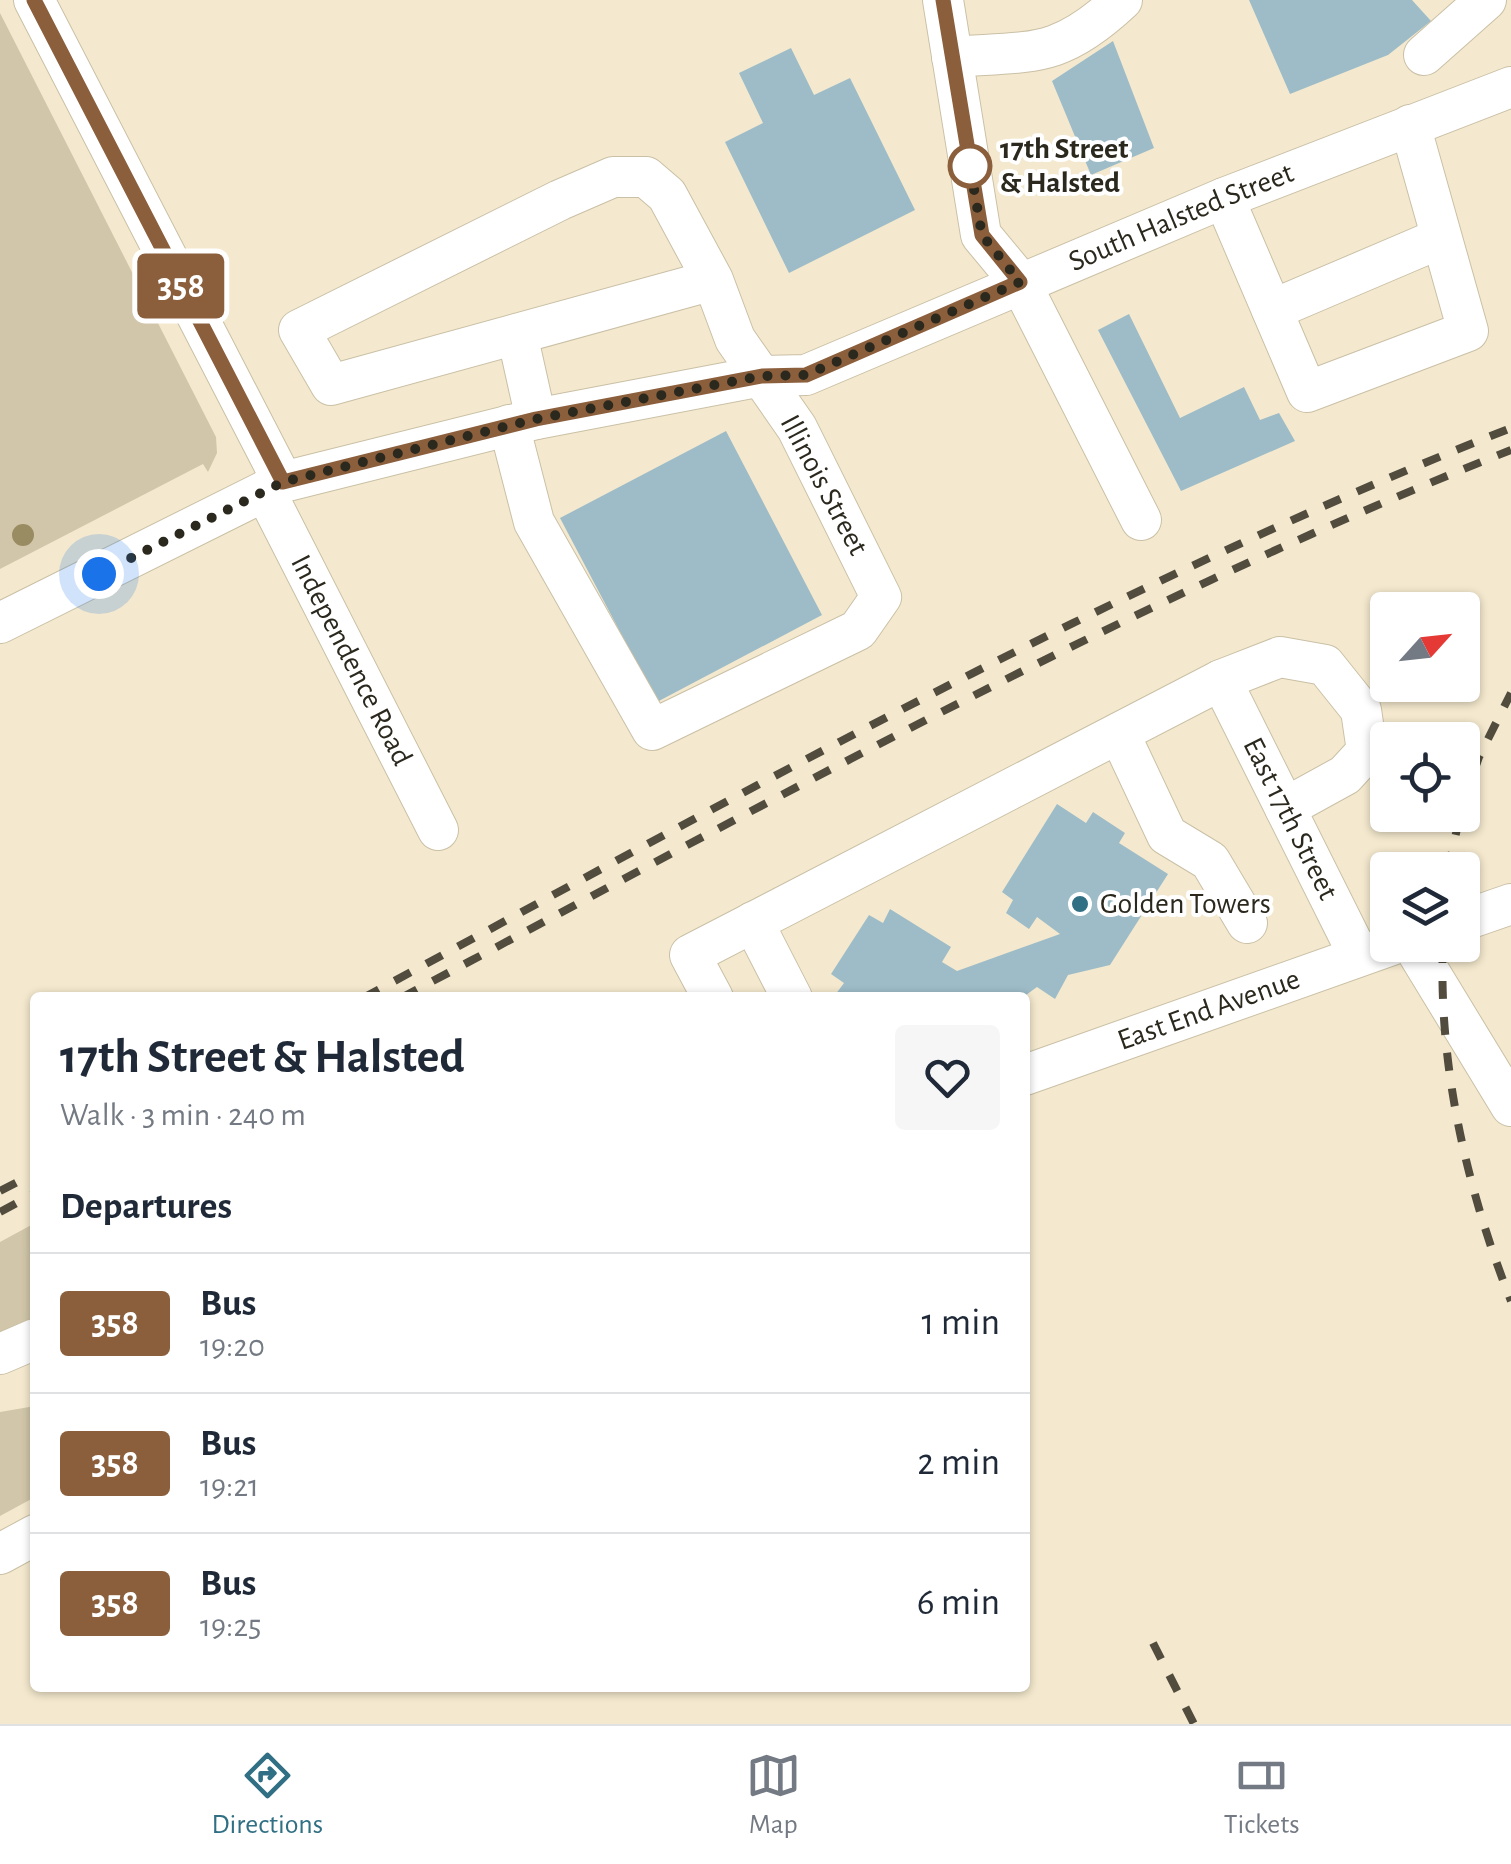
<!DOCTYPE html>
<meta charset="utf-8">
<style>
body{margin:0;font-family:"Alegreya Sans",sans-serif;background:#f6f6f7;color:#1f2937;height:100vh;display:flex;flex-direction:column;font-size:38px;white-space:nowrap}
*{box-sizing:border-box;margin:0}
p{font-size:32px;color:#747a83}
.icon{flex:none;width:55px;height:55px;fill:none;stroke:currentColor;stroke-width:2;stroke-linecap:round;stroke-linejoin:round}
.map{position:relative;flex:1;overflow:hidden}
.drawer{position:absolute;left:30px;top:992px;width:1000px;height:700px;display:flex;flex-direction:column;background:#fff;border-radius:10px;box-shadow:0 2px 8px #0004}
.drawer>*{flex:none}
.badge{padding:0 20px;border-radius:8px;font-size:35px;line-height:65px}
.needle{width:65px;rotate:63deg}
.buttons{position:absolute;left:1370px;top:592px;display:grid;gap:20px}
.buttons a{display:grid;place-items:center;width:110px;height:110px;border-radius:10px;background:#fff;box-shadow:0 2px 8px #0004;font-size:50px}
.you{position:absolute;width:50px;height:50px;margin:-25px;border:8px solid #fff;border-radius:50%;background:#1a73e8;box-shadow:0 0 0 15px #1a73e833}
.map>.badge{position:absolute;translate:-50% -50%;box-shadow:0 0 0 5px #fff}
h2{padding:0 30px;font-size:38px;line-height:90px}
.round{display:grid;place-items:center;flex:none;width:105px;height:105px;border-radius:10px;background:#f6f6f7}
.summary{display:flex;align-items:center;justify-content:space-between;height:170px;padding:0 30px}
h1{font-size:48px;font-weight:700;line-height:75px}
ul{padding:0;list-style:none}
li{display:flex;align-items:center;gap:30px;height:140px;padding:0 30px;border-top:2px solid #e0e1e3}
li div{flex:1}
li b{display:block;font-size:38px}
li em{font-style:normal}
li .badge{min-width:110px;font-weight:700;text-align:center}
.tab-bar{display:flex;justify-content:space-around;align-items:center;height:140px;border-top:2px solid #e0e1e3;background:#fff;font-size:28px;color:#747a83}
.tab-bar a{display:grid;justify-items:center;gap:5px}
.tab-bar .active{color:#306f84}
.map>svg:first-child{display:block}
</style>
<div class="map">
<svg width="1511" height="1724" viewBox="0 0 1511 1724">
<rect width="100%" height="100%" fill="#f4e9ce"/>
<path fill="#d1c6a9" d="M0 13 216 437 217 453 208 472 203 464 0 569Z
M35 1223V1320L0 1336V1242Z
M35 1406V1497L0 1516V1412Z"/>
<path fill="#9dbcc8" d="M1249 0H1412L1431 21 1388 55 1290 94Z
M1113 41 1154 148 1091 175 1052 81Z
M791 48 814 95 850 78 915 210 789 273 725 142 763 123 739 73Z
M1129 314 1180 418 1244 387 1260 420 1279 413 1295 441 1181 491 1098 330Z
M726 431 822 615 657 702 560 518Z
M1057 804 1086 823 1093 812 1125 833 1119 843 1168 874 1110 965 1068 975 1055 999 1037 987 1022 998 835 995 844 983 831 974 869 915 883 923 890 909 951 947 942 962 957 971 1060 934 1037 917 1029 929 1006 913 1013 900 1002 892Z"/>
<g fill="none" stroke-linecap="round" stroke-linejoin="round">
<defs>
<g id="minor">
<path d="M34 0 283 482"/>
<path d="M943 0 981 235 1020 282 1141 520"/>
<path d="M1424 55 1486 0"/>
<path d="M952 57C1034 51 1059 59 1122 0"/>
<path d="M1224 198 1307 392 1468 331 1410 125"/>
<path d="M1272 310 1441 238"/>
<path d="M517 334 536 419"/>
<path d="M509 425 534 522 652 730 858 630 881 597 797 428 735 339 713 280 667 195 646 177H613L560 200 299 330 331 385 713 280"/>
<path id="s1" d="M265 491 438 830"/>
<path id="s2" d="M0 623 283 482 536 419 762 376 806 375 1224 198 1511 87"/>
<path id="s3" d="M1221 680 1359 956"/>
<path d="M1119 733 1167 835 1210 861 1247 923"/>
<path d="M1462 921 1511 904"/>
<path d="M753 922 792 998"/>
<path d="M1413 945 1511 1106"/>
<path d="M713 998 690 955 1221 680 1280 657 1325 665 1361 710 1367 751 1345 775 1285 808"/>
<path id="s4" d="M1025 1075 1392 945"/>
<path d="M0 1354 35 1339"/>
<path d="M0 1554 35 1535"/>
</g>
</defs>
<use href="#minor" stroke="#cac0a6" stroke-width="42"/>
<use href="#minor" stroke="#fff" stroke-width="40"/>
<path stroke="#514c3e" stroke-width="8" stroke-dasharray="18 18" stroke-linecap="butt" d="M1462 806 1479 757 1511 693
M1448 870 1460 815
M1443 945C1438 1065 1467 1190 1511 1301
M363 998C739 795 1112 585 1511 428
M401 998C766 804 1127 602 1511 450
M0 1191 35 1173
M0 1212 35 1193
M1153 1643 1194 1724"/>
</g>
<circle fill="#9a8c62" cx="23" cy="535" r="11"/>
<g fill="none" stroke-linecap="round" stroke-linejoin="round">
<defs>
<path id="line" d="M34 0 283 482 536 419 762 376 806 375 1020 282 982 235 943 0"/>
</defs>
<use href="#line" stroke="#fff" stroke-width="22"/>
<use href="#line" stroke="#8b5e3c" stroke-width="15"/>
<path stroke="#2b281d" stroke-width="10" stroke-dasharray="0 18" d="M99 574 283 482 536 419 762 376 806 375 1020 282 982 235 970 166"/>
</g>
<circle fill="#fff" stroke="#8b5e3c" stroke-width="5" cx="970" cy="166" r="20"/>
<circle fill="#306f84" stroke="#fff" stroke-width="4" cx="1080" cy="904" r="10"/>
<g text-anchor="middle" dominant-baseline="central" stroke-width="8" stroke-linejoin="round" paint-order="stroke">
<g font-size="30" font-weight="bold" fill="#2b281d" stroke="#fff" text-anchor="start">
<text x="1000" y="149">17th Street<tspan x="1000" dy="34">&amp; Halsted</tspan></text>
</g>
<g font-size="30" fill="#2b281d" stroke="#fff">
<text stroke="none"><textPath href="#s2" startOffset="1258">South Halsted Street</textPath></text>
<text transform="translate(824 485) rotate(62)">Illinois Street</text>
<text stroke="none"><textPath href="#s1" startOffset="190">Independence Road</textPath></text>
<text stroke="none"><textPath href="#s3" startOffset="155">East 17th Street</textPath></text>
<text stroke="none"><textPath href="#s4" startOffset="195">East End Avenue</textPath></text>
</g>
<g font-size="30" fill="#2b281d" stroke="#fff" text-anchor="start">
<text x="1100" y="904">Golden Towers</text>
</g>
</g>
</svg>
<div class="buttons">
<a><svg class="needle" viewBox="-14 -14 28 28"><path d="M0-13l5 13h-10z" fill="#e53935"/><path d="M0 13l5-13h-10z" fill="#747a83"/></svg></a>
<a><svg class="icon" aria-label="locate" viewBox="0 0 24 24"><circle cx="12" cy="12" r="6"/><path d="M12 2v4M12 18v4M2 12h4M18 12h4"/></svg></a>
<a><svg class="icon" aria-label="layers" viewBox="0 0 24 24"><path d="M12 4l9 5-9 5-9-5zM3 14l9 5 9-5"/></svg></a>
</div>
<div class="you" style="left:99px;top:574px"></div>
<b class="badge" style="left:181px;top:286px;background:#8b5e3c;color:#fff">358</b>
<section class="drawer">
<div class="summary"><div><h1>17th Street &amp; Halsted</h1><p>Walk · 3 min · 240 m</p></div><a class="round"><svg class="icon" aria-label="heart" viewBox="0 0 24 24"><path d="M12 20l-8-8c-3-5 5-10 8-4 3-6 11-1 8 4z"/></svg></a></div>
<h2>Departures</h2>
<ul>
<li><span class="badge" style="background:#8b5e3c;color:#fff">358</span><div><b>Bus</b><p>19:20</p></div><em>1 min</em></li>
<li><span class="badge" style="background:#8b5e3c;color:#fff">358</span><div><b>Bus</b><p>19:21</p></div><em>2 min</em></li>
<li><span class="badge" style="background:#8b5e3c;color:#fff">358</span><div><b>Bus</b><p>19:25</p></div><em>6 min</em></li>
</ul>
</section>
</div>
<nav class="tab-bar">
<a class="active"><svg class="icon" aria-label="directions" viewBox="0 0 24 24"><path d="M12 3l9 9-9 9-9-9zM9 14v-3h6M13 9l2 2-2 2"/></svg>Directions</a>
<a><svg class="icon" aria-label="map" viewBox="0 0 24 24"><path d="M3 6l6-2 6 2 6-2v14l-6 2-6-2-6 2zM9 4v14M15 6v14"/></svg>Map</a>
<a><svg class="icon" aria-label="tickets" viewBox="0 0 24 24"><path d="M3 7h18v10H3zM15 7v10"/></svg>Tickets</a>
</nav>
